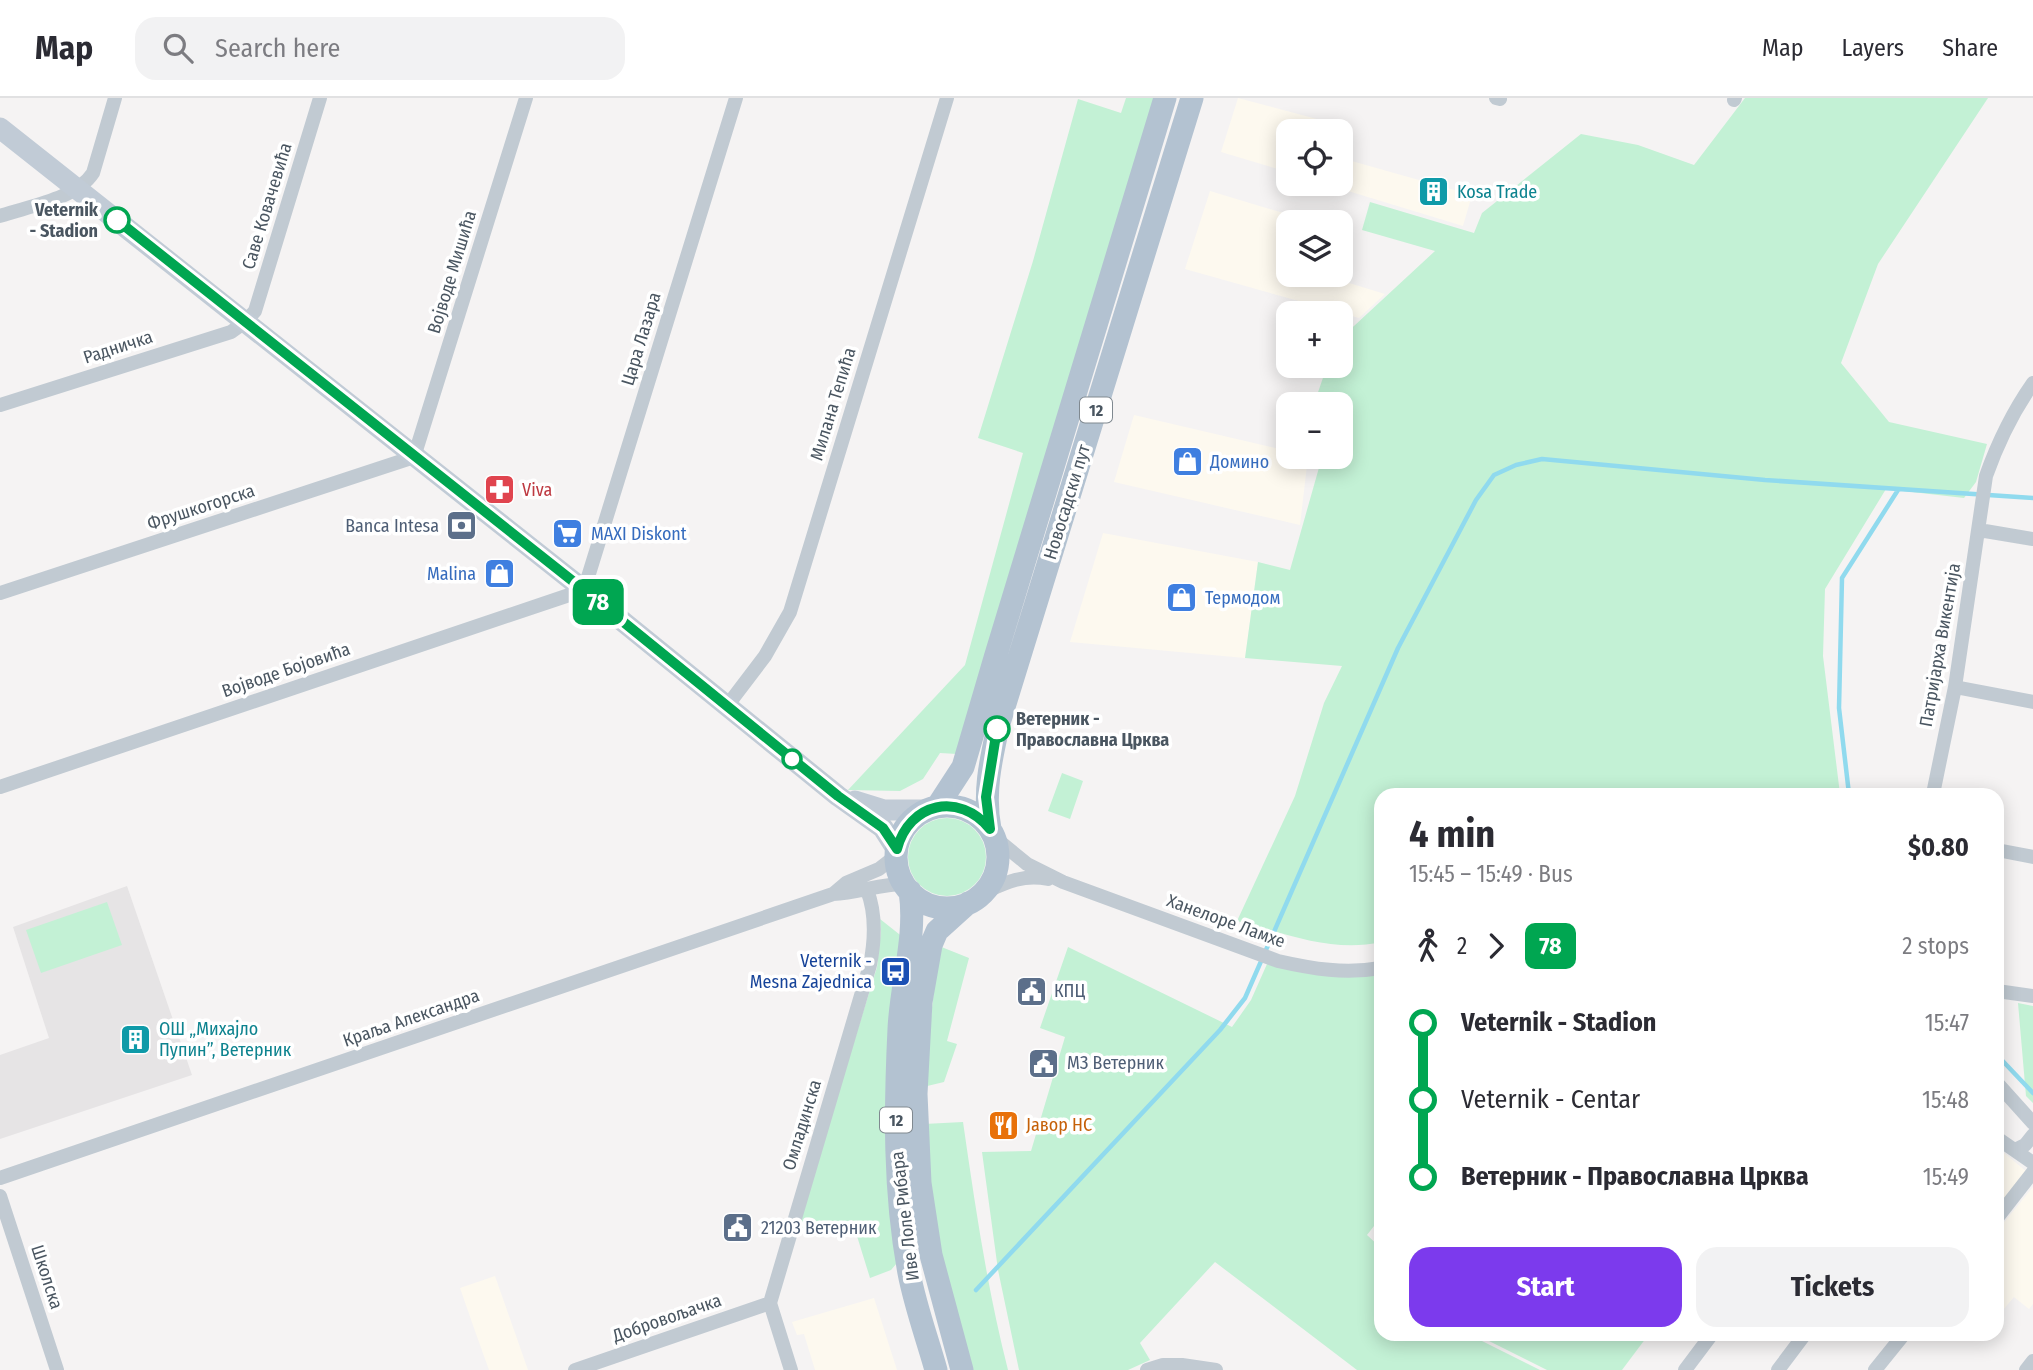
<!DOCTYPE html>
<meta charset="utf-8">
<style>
body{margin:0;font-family:"Fira Sans Condensed",sans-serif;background:#f2f2f3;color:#2b2b33;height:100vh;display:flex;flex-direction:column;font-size:26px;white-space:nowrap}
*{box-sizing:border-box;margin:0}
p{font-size:23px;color:#7c7c81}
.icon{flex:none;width:38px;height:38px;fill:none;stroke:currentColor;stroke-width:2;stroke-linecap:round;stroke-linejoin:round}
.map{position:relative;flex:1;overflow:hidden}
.side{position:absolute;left:1374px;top:690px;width:630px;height:553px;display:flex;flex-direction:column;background:#fff;border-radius:21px;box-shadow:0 4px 18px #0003}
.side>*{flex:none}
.badge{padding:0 14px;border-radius:10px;font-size:24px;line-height:46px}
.controls{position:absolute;left:1276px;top:21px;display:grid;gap:14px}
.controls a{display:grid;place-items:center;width:77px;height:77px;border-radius:14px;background:#fff;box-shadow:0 4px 18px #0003;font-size:35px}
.map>.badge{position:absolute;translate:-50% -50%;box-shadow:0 0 0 4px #fff}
.legs{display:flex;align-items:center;gap:10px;height:77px;padding:0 35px;font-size:23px}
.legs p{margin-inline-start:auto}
.headline{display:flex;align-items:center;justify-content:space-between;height:119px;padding:0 35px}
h1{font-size:38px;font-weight:700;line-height:52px}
.cta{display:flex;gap:14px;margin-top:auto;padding:14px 35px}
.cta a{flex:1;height:80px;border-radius:21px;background:#7c3aed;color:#fff;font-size:28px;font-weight:700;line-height:80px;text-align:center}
.cta a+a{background:#f2f2f3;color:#2b2b33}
ul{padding:0 35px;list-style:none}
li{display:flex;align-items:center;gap:24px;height:77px;font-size:26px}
li i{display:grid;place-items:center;width:10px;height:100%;margin:0 9px;background:currentColor}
li i::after{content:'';width:18px;height:18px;margin:-9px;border:5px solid;border-radius:50%;background:#fff}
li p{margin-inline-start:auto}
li:first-child i{background:linear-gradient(#0000 50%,currentColor 0)}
li:last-child i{background:linear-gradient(currentColor 50%,#0000 0)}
header{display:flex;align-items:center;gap:42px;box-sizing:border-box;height:98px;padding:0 35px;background:#fff;border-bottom:2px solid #e1e1e2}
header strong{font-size:33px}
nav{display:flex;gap:38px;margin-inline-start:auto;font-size:24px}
.search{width:490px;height:63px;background:#f2f2f3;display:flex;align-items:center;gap:18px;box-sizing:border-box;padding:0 24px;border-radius:21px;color:#7c7c81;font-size:26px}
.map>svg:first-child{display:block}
</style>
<header>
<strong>Map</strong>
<div class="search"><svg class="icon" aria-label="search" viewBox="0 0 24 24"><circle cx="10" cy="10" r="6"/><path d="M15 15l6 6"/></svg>Search here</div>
<nav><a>Map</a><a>Layers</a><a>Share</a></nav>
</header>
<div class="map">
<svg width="2033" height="1272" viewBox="0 0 2033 1272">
<rect width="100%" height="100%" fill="#f5f3f3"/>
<path fill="#fdf9ef" d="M1238 0 1343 28 1341 37 1340 33H1288V74L1221 54Z
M1341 60 1472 97 1463 128 1325 86H1340Z
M1210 93 1303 121 1302 124H1288V177H1323L1385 196 1359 220 1185 171Z
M1134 317 1288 353V359H1308L1300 427 1114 384Z
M1103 435 1258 464 1245 560 1070 544Z
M1997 1049 2027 1074 1997 1111Z
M2033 1089V1206L2029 1211 2014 1199 1998 1218 1997 1133Z
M495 1178 528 1272H489L475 1233 460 1190Z
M874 1200 897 1272H815L804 1236 797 1237 792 1224Z"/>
<path fill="#e6e4e5" d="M127 788 192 977 0 1041V957L49 940 13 829Z"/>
<path fill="#c3f1d5" d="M1126 0H1155L957 656 940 655 923 681 900 693 848 692 965 567 1023 355 978 340 1033 163 1078 1 1121 15Z
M1745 0H1988L1878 166 1841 265 1889 324 1987 346 1976 384 1964 400 1886 391 1825 491 1823 558 1840 696H1381V844C1332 855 1284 835 1237 823L1295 698 1324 605 1342 568 1245 560 1258 464 1290 472 1322 359H1340V306H1314L1327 268H1340L1341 240 1435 153 1362 132 1370 104 1474 135 1482 115 1581 36 1638 47 1694 67Z
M1062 675 1083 683 1070 721 1048 713Z
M908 759a39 39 0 1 1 78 0a39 39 0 1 1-78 0Z
M107 804 122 847 41 875 26 832Z
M880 821 904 840 897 1165 891 1172 870 1180 852 1122 822 1131 795 1135 877 869 881 834Z
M939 848 969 860 947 943 957 946 944 984 923 989Z
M1068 849 1232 929 1251 902 1267 866 1381 875V1119L1367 1137 1381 1150V1236H1468L1540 1272H1357L1215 1164 1140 1245 1150 1262 1128 1272H1019L998 1172 982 1054 1031 1053 1065 939 1040 930Z
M2018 905 2033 908V1005L2026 998Z
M963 1024C975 1107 987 1190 1008 1272H969L940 1168 924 1026Z
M1475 1236H1649L1622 1272H1547Z"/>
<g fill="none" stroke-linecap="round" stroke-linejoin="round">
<path stroke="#90daee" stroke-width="4.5" d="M1849 696 1839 610 1842 480 1898 392
M1997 957 2033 995
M976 1192 1220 932 1245 900 1398 550 1476 402 1494 377 1516 367 1542 361 1765 382 2033 400"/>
<path stroke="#c1cad2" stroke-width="14" d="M1496 0 1500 1
M1734 2 1735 0
M0 118C29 108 76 101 93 75L115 0
M0 307 231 234 245 224 255 213 320 0
M1979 432 2033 441
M0 495 414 359 526 0
M1955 589 2033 604
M727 608 765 558 790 514 947 0
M0 689 584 492 736 0
M1933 696 1955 589 1986 378C1998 344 2012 315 2033 285
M994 739 1027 766 1063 784 1278 863C1313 871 1345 876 1381 870
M1997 752 2033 759
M983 795C1005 785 1022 776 1048 781
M833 796 846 785 879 771 897 757
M1997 893 2033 898
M1997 985 2033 1025
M1997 1040 2033 1065
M2015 1052 2025 1047 2033 1037
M0 1080 833 796C858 795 880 786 904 786
M0 1098 57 1272
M1997 1120 2033 1074
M1182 1267 1216 1272
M575 1272 770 1205
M791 1272 770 1205 870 867C875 842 876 815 867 792
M1147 1272 1163 1267H1182L1184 1272
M1685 1272 1712 1236
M1778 1272 1805 1236
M1875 1272 1904 1236
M2026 1272 2033 1263"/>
<path stroke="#c1cbd6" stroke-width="21" d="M0 30 584 492 838 698 883 730 897 752
M855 703 884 712H928"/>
<path stroke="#b3c2d1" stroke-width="23" d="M896 759a51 51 0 1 1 102 0a51 51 0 1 1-102 0Z
M937 709 963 669 995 560 1165 0
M990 731C983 694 991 661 999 625L1192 0
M910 793C917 839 901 885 899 931 895 1012 894 1094 909 1175 915 1207 927 1240 936 1272
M962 1272 931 1157 920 1085 916 996 921 904 931 847 937 833 968 805"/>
</g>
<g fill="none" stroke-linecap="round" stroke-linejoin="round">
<defs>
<path id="line-1" d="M117 122 584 492 838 698 883 730 897 751C909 705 959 693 990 731L986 699 997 631"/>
</defs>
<use href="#line-1" stroke="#fff" stroke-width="16"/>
<use href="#line-1" stroke="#00a651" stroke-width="10"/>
</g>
<defs>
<symbol id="building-square" viewBox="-11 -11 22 22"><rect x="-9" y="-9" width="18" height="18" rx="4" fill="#0f9aa8" stroke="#fff"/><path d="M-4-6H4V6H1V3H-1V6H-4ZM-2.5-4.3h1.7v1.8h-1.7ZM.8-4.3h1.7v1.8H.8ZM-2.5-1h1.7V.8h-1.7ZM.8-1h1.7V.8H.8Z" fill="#fff"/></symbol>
<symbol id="shop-square" viewBox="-11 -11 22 22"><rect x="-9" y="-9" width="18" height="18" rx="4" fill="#3f7fe0" stroke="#fff"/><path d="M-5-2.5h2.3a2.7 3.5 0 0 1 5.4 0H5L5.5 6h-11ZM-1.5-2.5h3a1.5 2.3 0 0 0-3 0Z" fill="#fff"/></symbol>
<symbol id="pharmacy-square" viewBox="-11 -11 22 22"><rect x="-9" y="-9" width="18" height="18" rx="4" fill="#e0444e" stroke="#fff"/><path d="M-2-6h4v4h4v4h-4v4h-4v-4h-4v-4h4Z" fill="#fff"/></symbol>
<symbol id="bank-square" viewBox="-11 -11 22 22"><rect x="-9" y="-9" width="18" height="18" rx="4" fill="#5c6f8a" stroke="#fff"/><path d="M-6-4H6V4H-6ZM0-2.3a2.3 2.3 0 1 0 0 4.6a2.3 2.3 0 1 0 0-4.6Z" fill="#fff"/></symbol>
<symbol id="supermarket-square" viewBox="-11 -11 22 22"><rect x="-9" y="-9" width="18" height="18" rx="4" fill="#3f7fe0" stroke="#fff"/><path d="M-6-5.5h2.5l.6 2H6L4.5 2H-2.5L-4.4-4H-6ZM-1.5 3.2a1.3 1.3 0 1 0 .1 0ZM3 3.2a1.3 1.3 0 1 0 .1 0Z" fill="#fff"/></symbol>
<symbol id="bus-square" viewBox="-11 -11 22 22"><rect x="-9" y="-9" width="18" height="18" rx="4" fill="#1a4fb4" stroke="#fff"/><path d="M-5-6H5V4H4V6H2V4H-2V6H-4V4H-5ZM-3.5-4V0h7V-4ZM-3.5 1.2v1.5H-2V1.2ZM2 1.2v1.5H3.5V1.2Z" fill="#fff"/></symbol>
<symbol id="civic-square" viewBox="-11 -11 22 22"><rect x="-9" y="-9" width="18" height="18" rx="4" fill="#5c6f8a" stroke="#fff"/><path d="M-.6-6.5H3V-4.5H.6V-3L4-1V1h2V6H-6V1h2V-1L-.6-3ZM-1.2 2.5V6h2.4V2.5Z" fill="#fff"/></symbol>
<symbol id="restaurant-square" viewBox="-11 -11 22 22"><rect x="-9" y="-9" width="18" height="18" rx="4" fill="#e8710a" stroke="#fff"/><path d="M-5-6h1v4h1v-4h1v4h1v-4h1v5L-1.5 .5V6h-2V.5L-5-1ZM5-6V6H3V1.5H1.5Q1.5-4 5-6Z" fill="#fff"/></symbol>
</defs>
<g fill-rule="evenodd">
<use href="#building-square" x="1416" y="76" width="35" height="35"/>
<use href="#shop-square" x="1170" y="346" width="35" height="35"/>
<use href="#pharmacy-square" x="482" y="374" width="35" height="35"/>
<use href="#bank-square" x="444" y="410" width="35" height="35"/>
<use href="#supermarket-square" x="550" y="418" width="35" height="35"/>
<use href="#shop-square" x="482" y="458" width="35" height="35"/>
<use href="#shop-square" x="1164" y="482" width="35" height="35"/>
<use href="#bus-square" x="878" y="856" width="35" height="35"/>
<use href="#civic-square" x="1014" y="876" width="35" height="35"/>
<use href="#building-square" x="118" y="924" width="35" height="35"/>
<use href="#civic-square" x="1026" y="948" width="35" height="35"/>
<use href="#restaurant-square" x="986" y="1010" width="35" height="35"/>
<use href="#civic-square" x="720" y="1112" width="35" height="35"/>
</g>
<g fill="#fff" stroke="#00a651" stroke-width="3.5">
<circle cx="117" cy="122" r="12"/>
<circle cx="997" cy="631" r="12"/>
<circle cx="792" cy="661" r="9"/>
</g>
<g text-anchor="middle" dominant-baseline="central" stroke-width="7" stroke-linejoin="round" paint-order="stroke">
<g fill="#fff" stroke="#808990" stroke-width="2">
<rect x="1080" y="299.5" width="32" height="25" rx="5"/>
<rect x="880" y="1009.5" width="32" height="25" rx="5"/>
</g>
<g font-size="16" font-weight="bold" fill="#4a5661">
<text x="1096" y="312">12</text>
<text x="896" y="1022">12</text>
</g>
<g font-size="18" fill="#0d838f" stroke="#fff" text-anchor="start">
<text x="1457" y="94">Kosa Trade</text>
<text x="159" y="931">ОШ „Михајло<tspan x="159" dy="21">Пупин”, Ветерник</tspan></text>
</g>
<g font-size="18" fill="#4a5661" stroke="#fff">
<text transform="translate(267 108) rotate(-73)">Саве Ковачевића</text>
<text transform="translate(452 174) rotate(-73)">Војводе Мишића</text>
<text transform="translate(641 241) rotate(-73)">Цара Лазара</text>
<text transform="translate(118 249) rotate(-18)">Радничка</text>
<text transform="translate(833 306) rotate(-73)">Милана Тепића</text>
<text transform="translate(1067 404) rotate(-73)">Новосадски пут</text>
<text transform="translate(201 409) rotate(-18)">Фрушкогорска</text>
<text transform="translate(1940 547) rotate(-80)">Патријарха Викентија</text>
<text transform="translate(286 572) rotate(-19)">Војводе Бојовића</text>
<text transform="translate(1226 823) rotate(20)">Ханелоре Ламхе</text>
<text transform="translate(411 920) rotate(-19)">Краља Александра</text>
<text transform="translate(802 1027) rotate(-73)">Омладинска</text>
<text transform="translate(905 1118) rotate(-97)">Иве Лоле Рибара</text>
<text transform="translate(47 1179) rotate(72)">Школска</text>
<text transform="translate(667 1220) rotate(-19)">Добровољачка</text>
</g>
<g font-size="18" font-weight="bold" fill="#4a5661" stroke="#fff" text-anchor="end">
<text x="98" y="112">Veternik<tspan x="98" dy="21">- Stadion</tspan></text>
<text x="1016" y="621" text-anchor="start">Ветерник -<tspan x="1016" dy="21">Православна Црква</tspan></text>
</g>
<g font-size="18" fill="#366cbe" stroke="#fff" text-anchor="start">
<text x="1210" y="364">Домино</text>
<text x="591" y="436">MAXI Diskont</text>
<text x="476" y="476" text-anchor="end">Malina</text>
<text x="1205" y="500">Термодом</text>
</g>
<g font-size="18" fill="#be3a42" stroke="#fff" text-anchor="start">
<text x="522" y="392">Viva</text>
</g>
<g font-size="18" fill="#4e5e75" stroke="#fff" text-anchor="start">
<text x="439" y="428" text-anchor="end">Banca Intesa</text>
<text x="1054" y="893">КПЦ</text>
<text x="1067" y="965">МЗ Ветерник</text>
<text x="761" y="1130">21203 Ветерник</text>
</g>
<g font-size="18" fill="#164399" stroke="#fff" text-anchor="end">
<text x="872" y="863">Veternik -<tspan x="872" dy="21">Mesna Zajednica</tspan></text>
</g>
<g font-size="18" fill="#c56008" stroke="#fff" text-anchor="start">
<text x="1026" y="1027">Јавор НС</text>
</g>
</g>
</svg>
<div class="controls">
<a><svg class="icon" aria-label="locate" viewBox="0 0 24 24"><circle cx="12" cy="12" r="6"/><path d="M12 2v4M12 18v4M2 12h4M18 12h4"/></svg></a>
<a><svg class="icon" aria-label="layers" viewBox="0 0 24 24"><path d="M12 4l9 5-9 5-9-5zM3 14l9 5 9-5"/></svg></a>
<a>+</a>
<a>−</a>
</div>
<b class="badge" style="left:598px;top:504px;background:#00a651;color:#fff">78</b>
<section class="side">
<div class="headline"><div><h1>4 min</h1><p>15:45 – 15:49 · Bus</p></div><b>$0.80</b></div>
<div class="legs"><svg class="icon" aria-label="walk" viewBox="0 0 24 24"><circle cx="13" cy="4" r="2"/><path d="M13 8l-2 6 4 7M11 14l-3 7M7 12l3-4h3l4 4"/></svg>2<svg class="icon" aria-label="forward" viewBox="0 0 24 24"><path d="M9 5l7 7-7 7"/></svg><b class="badge" style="background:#00a651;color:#fff">78</b><p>2 stops</p></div>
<ul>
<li><i style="color:#00a651"></i><b>Veternik - Stadion</b><p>15:47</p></li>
<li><i style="color:#00a651"></i><span>Veternik - Centar</span><p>15:48</p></li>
<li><i style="color:#00a651"></i><b>Ветерник - Православна Црква</b><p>15:49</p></li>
</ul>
<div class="cta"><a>Start</a><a>Tickets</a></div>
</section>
</div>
